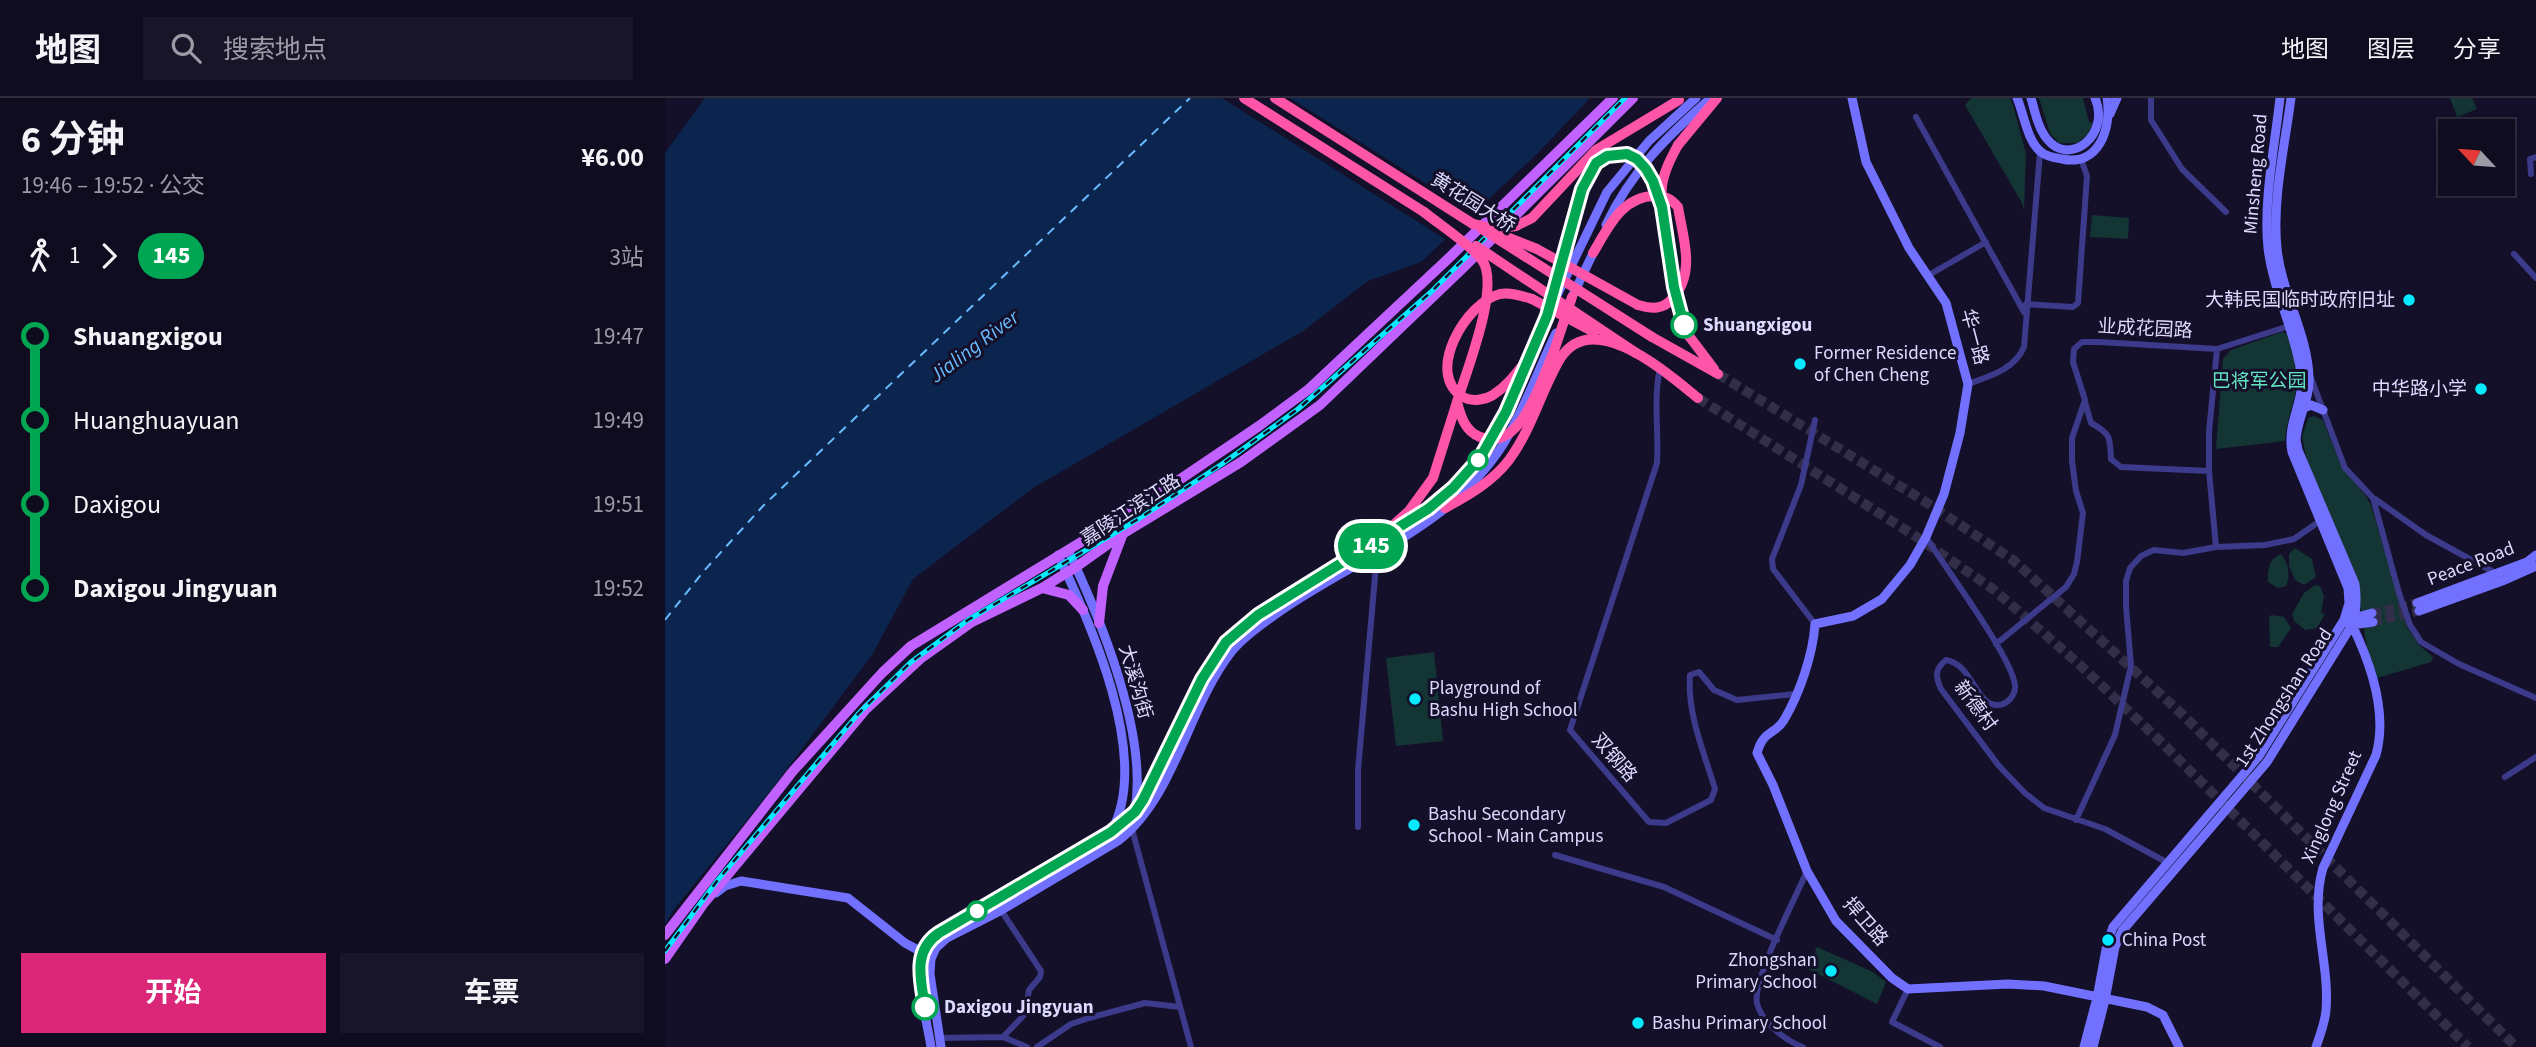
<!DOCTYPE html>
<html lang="zh">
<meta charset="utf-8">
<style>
body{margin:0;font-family:"Source Sans 3","Noto Sans SC",sans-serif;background:#181529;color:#f1f3f6;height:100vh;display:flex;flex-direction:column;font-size:26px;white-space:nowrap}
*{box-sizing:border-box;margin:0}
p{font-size:23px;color:#9b9ba5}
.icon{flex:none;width:38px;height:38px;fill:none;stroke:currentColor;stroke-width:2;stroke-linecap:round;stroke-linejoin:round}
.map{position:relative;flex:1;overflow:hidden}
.drawer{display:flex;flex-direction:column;background:#0f0c20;width:665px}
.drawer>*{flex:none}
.badge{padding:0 14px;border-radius:23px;font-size:24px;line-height:46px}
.needle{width:46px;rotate:296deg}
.fabs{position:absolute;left:1773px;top:21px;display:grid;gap:14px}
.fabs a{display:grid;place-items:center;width:77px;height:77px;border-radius:0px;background:#0f0c20;box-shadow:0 4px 18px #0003,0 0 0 2px #2f2c3e;font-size:35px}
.map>.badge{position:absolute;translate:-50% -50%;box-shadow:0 0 0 4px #fff}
.legs{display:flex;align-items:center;gap:10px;height:77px;padding:0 21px;font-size:23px}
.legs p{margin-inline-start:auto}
.summary{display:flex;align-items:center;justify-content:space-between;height:119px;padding:0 21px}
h1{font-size:38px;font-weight:700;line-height:52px}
.primary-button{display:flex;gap:14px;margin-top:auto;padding:14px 21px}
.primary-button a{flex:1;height:80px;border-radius:0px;background:#db2777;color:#fff;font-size:28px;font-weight:700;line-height:80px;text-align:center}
.primary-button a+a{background:#181529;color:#f1f3f6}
ul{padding:0 21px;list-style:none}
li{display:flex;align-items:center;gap:24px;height:84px;font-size:26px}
li i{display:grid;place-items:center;width:10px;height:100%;margin:0 9px;background:currentColor}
li i::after{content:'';width:18px;height:18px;margin:-9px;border:5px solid;border-radius:50%;background:#0f0c20}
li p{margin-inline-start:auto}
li:first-child i{background:linear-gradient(#0000 50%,currentColor 0)}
li:last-child i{background:linear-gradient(currentColor 50%,#0000 0)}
header{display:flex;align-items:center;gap:42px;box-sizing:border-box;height:98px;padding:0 35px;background:#0f0c20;border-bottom:2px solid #2f2c3e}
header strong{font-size:33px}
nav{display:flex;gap:38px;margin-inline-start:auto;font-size:24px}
.search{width:490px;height:63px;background:#181529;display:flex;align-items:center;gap:18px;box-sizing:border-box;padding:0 24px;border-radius:0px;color:#9b9ba5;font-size:26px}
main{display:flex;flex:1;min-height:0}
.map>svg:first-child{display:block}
</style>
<header>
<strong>地图</strong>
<div class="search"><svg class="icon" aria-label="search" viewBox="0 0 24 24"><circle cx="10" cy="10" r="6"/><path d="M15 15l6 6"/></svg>搜索地点</div>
<nav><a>地图</a><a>图层</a><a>分享</a></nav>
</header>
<main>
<section class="drawer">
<div class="summary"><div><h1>6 分钟</h1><p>19:46 – 19:52 · 公交</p></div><b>¥6.00</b></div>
<div class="legs"><svg class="icon" aria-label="walk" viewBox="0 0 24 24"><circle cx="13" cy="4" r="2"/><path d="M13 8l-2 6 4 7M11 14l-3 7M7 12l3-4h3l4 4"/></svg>1<svg class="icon" aria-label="forward" viewBox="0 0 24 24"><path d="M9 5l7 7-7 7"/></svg><b class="badge" style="background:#00a651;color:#fff">145</b><p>3站</p></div>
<ul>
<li><i style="color:#00a651"></i><b>Shuangxigou</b><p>19:47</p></li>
<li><i style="color:#00a651"></i><span>Huanghuayuan</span><p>19:49</p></li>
<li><i style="color:#00a651"></i><span>Daxigou</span><p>19:51</p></li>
<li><i style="color:#00a651"></i><b>Daxigou Jingyuan</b><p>19:52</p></li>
</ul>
<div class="primary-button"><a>开始</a><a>车票</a></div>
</section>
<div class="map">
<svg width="1871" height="949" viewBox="0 0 1871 949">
<rect width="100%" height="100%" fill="#14102a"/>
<path fill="#133533" d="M1306 0H1345L1348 7 1361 56 1359 113 1357 105 1300 7Z
M1374 0H1418L1424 24 1428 25 1423 36 1412 45H1394L1385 35Z
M1785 0H1807L1812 11 1792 19Z
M1427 117 1464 120 1463 141 1425 139Z
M1617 234 1623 236C1626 247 1632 261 1633 273 1635 291 1621 320 1620 343L1551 351 1558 261 1566 252Z
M1649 318 1658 322 1677 370 1701 398 1706 407 1742 529 1754 547 1768 559 1766 564 1712 580 1702 550 1692 487 1642 362 1637 339 1643 320Z
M1630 450 1647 461 1651 479 1639 487 1630 482 1624 468V456Z
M1616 456C1623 464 1626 478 1621 488L1613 490 1603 484C1603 472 1603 461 1616 456Z
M1650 487 1655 488 1659 498 1656 515 1660 516 1652 530 1640 532 1629 523 1627 516 1639 495Z
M1606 517 1619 519 1626 530 1613 549H1605L1604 520Z
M769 554 778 643 731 648 721 560Z
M1152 849 1208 874 1221 884 1212 906 1143 871Z"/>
<path fill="#0c254e" d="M40 0H925L873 55 756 164 703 183 638 233 368 390 248 481 207 557 107 691 10 810 0 826V55Z"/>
<path fill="#14102a" d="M557 0H625L811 117 783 143Z"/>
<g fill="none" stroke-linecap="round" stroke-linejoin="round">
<path stroke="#68bbff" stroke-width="2" stroke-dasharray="9 7" stroke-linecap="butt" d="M0 522 38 474 98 408 525 0"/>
<path stroke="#322e4a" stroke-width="9" stroke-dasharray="9 4.5" stroke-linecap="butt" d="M1707 515 1752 505
M1708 524 1754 513"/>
<path stroke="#322e4a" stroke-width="10" stroke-dasharray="10 5" stroke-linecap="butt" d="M1053 276 1259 403 1348 462 1517 616 1851 949
M1033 300 1247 436 1328 491 1415 567 1497 645 1803 949"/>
<path stroke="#3c3a8a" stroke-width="6" d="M1486 0V22L1517 71 1561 114
M1251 19 1359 214
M1866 76 1865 61 1871 59
M1849 156 1871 180
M1264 177 1321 144
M1361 206 1408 209 1413 205 1422 78 1416 61
M995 270C988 302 994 333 992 365L905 632 984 724 1001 725 1046 702 1050 691C1039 654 1022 616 1025 577L1034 574 1049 592 1072 602 1130 596
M1646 280 1680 370 1708 400 1734 495 1745 527 1756 544 1794 566 1871 600
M1303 286C1325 278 1349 272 1359 249L1375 54
M1420 304 1426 325C1446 336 1445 339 1446 361L1456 369 1544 373
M1710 401 1761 437 1832 476
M1261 439C1279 468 1347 559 1350 587 1351 597 1342 608 1331 607 1310 605 1307 566 1281 562 1270 571 1270 578 1276 591L1334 668 1360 695 1379 710 1440 731 1503 765
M1551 449 1544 373V334L1552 251
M1150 526 1108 471 1107 461 1136 387 1150 322
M1331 546 1401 489 1409 476 1412 464 1418 415 1411 393 1407 363V340L1420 302 1408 264 1409 251 1417 244H1434L1552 251 1627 227
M1840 679 1871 659
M1411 722 1450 637 1466 568 1461 508V483L1465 470 1476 458 1489 452 1518 455 1551 449 1600 447 1629 441 1655 423
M693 729V672L712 456
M467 731 526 949
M890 757 999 789 1112 842
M330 803 376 873 375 879 364 892 360 916 338 939
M1243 891 1227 924 1275 949
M274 940 338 939 362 949
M372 949 406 926 424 920 480 905 515 909
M1138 949C1121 943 1096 924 1092 905 1087 882 1131 799 1142 773"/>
<path stroke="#7271ff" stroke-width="9" d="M1187 0 1201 64 1244 150 1281 205 1303 286 1295 335 1279 396 1261 439 1245 467 1217 501 1188 518 1150 526C1148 556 1135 595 1119 622 1109 638 1099 631 1092 655L1108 687 1142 773 1171 823 1227 880 1243 891 1343 886 1379 888 1482 909 1498 917 1514 949
M1352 0C1359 16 1362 43 1376 54 1382 59 1390 60 1397 61 1434 69 1447 30 1442 0
M1366 0C1370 14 1373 30 1382 41 1405 70 1446 36 1430 0
M1445 16 1452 0
M941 127C965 75 1003 37 1046 0
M908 197 931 149
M1634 312 1646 307 1658 312
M723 437 776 401 815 360 841 314 882 218 942 94 984 43 1031 0
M403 452C436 522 483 635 470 712
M393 457C426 526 486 659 447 732
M1752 505 1862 464 1871 457
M1754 513 1840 482 1871 468
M1685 521 1707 515
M1683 525 1687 527 1708 524
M51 795 60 788 76 783 183 800 240 845 251 851 263 853
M266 949C261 915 241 858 274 835L459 725C499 686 516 610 548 562 580 513 661 476 711 444
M276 949 265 876 266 861 271 850 282 840 335 813 453 743C511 698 522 610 567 553 579 538 596 527 611 516 664 478 727 452 778 412 802 392 829 364 844 336 862 304 875 268 891 235
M1419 949 1432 900 1442 846 1448 829 1594 658 1679 522 1684 505 1683 490 1627 354C1621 325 1641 301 1636 275 1630 232 1608 193 1603 150 1598 104 1610 46 1615 0
M1428 949 1440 902 1450 849 1457 833 1602 664 1687 527C1692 513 1692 501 1690 486L1633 352 1631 342C1632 321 1645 301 1644 280 1643 236 1616 194 1612 150 1607 102 1620 47 1626 0
M1651 949C1655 937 1660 925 1661 912 1665 864 1644 818 1658 770L1711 657C1723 614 1706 566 1687 527"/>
<path stroke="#c161ff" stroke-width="10" d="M377 490 404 497 418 512
M434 525 438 488 457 438
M0 837 128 673 217 575 246 548 480 405 594 328 644 291 786 158 948 0
M0 861 39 805 201 611 255 561 307 524 377 490 411 469 459 435 576 364 655 307 797 171 968 0"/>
<path stroke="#ff55a9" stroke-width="10" d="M579 0 759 114
M610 0 808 126
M1013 47 1052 0
M928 155C943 130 957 98 990 98 1001 98 1006 101 1013 109 1018 140 1031 174 1008 200 998 212 987 211 973 207
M882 218 897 158
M1024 238 1049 271
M987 239 1053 276
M889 253 907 199
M866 257C854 271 844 287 828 297 820 302 807 304 798 299 759 276 801 204 835 196 845 194 857 198 867 201
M780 410C804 397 827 384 844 362 867 331 876 293 895 261 927 208 1003 276 1033 300
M705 448 744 413 768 380 792 304"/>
<defs>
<path id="rail" d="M0 853 52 783 194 615 246 564 303 522 475 420 557 366 633 311 766 194 960 0"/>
</defs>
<use href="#rail" stroke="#06eaff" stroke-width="5"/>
<use href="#rail" stroke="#14102a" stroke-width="2.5" stroke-dasharray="8" stroke-linecap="butt"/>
<path stroke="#ff55a9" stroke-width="10" d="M1013 47C1006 60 999 73 997 88 995 106 999 124 1002 142 1007 175 1011 207 1024 238
M759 114C775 127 806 147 817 162 836 188 801 274 792 304 796 319 800 333 815 339 857 355 876 281 889 253
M808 126 830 131 851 128 867 120 931 52 1014 2
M817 131 987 239
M834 136 872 151 973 207
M811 148 971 255
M897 158C905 133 913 83 931 65 938 58 947 56 956 56 983 56 990 89 997 109
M867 201 929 234"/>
</g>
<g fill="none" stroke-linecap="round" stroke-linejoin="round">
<defs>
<path id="line-1" d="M260 909C256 882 247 853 274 835L446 734 470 714 478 702 537 581 561 544 593 517 763 411 788 390 815 360 841 314 882 218 917 91 931 65 942 58 962 56 972 61 981 71 988 83 997 109 1009 189 1019 227"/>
</defs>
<use href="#line-1" stroke="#fff" stroke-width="16"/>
<use href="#line-1" stroke="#00a651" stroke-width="10"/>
</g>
<g fill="#06eaff" stroke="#14102a" stroke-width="2.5">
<circle cx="1744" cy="202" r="7"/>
<circle cx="1135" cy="266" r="7"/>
<circle cx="1816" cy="291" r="7"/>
<circle cx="750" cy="601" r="7"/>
<circle cx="749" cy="727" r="7"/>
<circle cx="1443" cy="842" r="7"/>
<circle cx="1166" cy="873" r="7"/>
<circle cx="973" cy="925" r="7"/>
</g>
<g fill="#fff" stroke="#00a651" stroke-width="3.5">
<circle cx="1019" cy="227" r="12"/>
<circle cx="813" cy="362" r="9"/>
<circle cx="312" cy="813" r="9"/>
<circle cx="260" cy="909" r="12"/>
</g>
<g text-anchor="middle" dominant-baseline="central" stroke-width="6" stroke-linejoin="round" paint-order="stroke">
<g font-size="19" fill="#dddaff" stroke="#14102a">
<text transform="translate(1591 76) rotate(-85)">Minsheng Road</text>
<text transform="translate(808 105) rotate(32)">黄花园大桥</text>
<text transform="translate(1480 231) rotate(3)">业成花园路</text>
<text transform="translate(1309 239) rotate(75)">华一路</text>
<text transform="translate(466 412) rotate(-33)">嘉陵江滨江路</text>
<text transform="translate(1806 466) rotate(-21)">Peace Road</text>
<text transform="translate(470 584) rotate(74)">大溪沟街</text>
<text transform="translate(1619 600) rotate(-57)">1st Zhongshan Road</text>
<text transform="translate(1310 608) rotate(53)">新德村</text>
<text transform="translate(949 660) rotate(49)">双钢路</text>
<text transform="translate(1667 709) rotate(-66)">Xinglong Street</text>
<text transform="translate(1200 824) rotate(49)">捍卫路</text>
</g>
<g font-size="19" fill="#dddaff" stroke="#14102a" text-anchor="start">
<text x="1730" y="202" text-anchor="end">大韩民国临时政府旧址</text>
<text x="1149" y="255">Former Residence<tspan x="1149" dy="22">of Chen Cheng</tspan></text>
<text x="1802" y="291" text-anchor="end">中华路小学</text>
<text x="764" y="590">Playground of<tspan x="764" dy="22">Bashu High School</tspan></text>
<text x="763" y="716">Bashu Secondary<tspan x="763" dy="22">School - Main Campus</tspan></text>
<text x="1457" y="842">China Post</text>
<text x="1152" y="862" text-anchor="end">Zhongshan<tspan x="1152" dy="22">Primary School</tspan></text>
<text x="987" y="925">Bashu Primary School</text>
</g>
<g font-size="19" font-weight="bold" fill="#dddaff" stroke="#14102a" text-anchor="start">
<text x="1038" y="227">Shuangxigou</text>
<text x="279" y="909">Daxigou Jingyuan</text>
</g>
<g font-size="19" fill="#62e3c1" stroke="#14102a">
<text x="1594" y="283">巴将军公园</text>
</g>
<g font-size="21" font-style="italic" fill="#68bbff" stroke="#14102a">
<text transform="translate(309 248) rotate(-37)">Jialing River</text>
</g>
</g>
</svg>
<div class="fabs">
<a><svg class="needle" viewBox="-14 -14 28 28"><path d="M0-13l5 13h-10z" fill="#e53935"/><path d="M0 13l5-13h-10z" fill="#9b9ba5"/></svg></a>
</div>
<b class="badge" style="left:706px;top:448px;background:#00a651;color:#fff">145</b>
</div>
</main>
